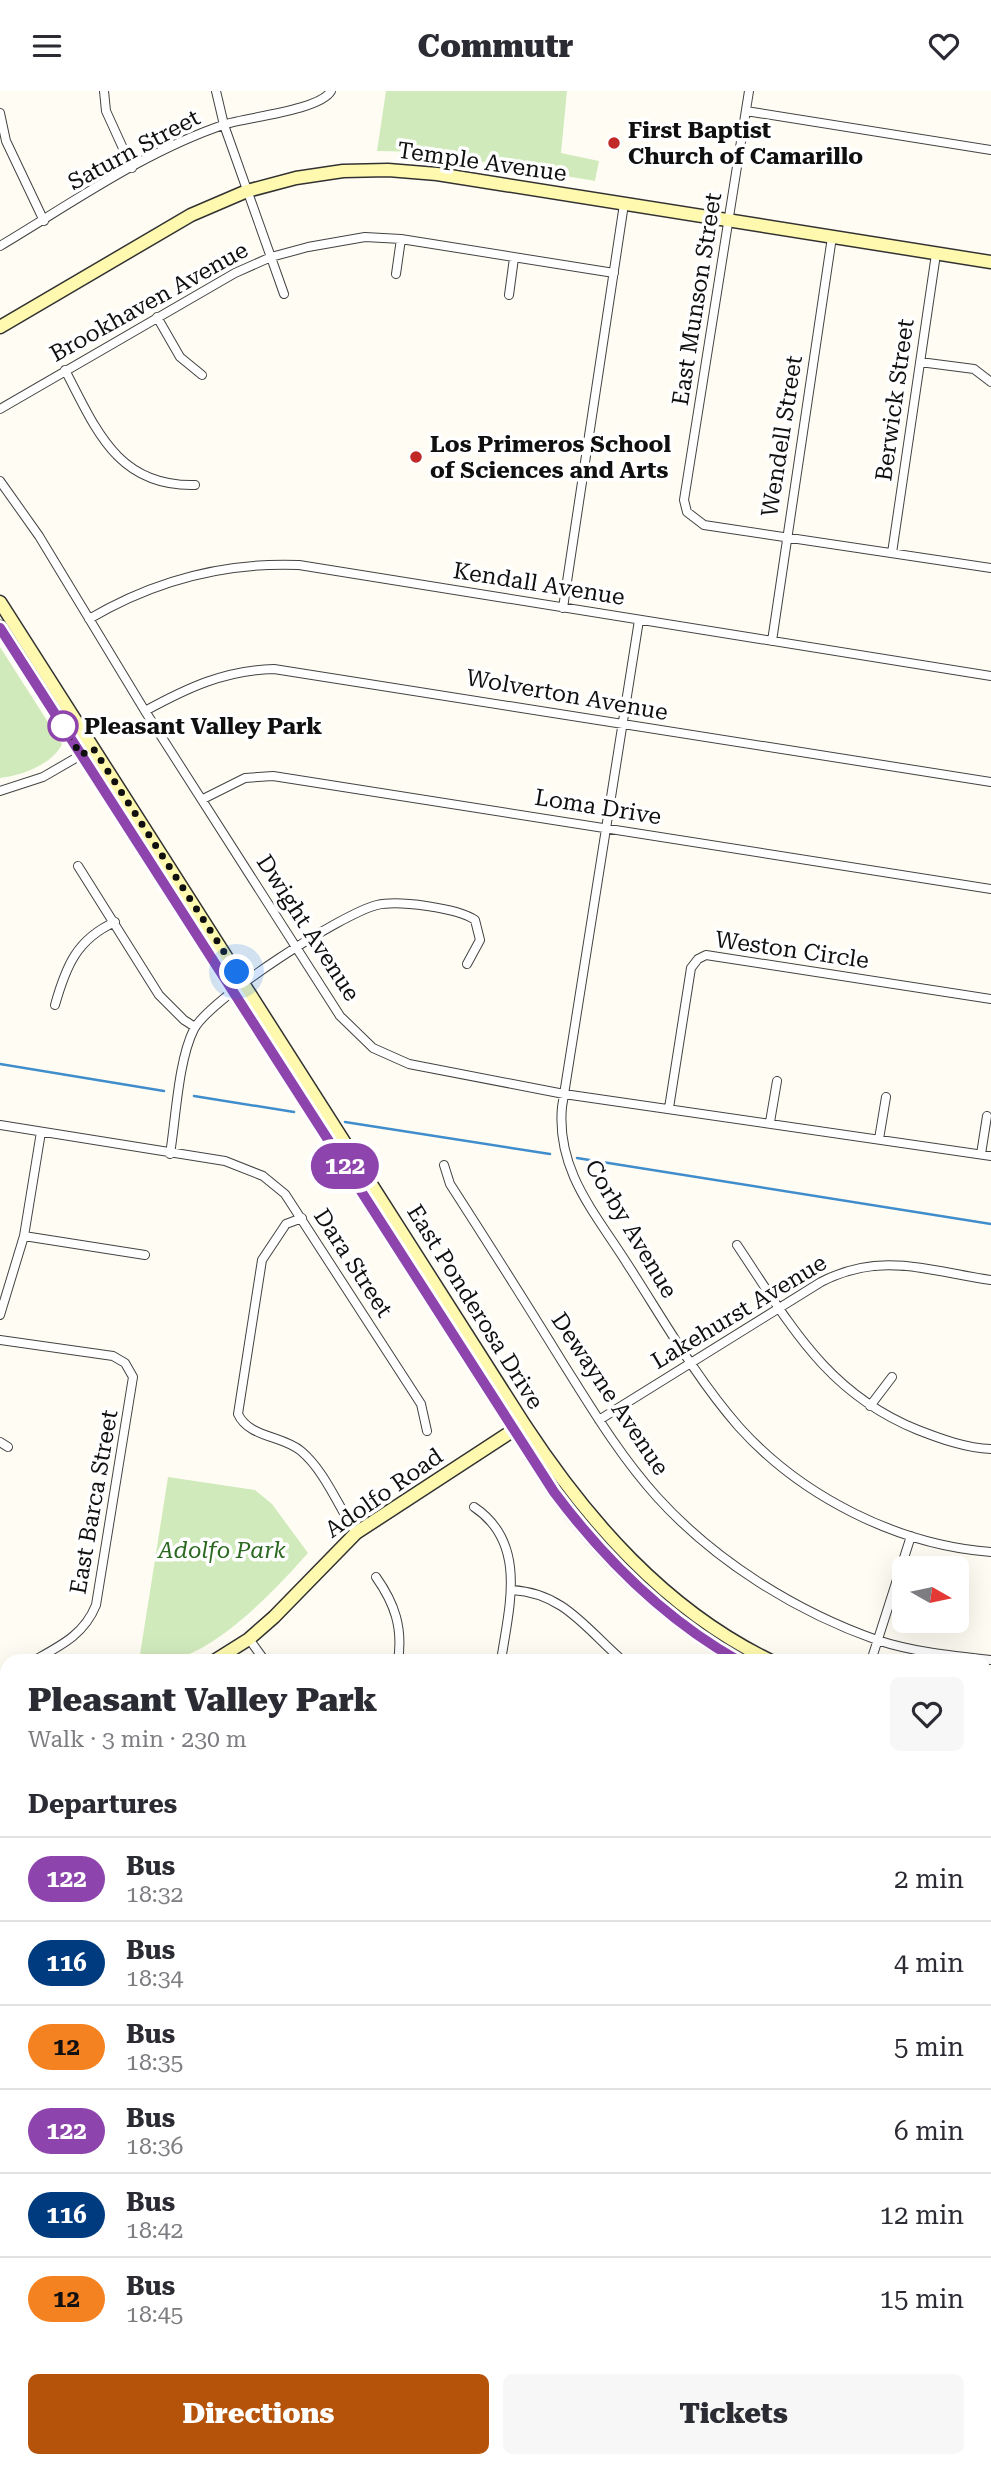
<!DOCTYPE html>
<meta charset="utf-8">
<style>
body{margin:0;font-family:"Roboto Serif",serif;background:#f7f7f7;color:#2b2b33;height:100vh;display:flex;flex-direction:column;font-size:26px;white-space:nowrap}
*{box-sizing:border-box;margin:0}
p{font-size:23px;color:#7c7c81}
.icon{flex:none;width:38px;height:38px;fill:none;stroke:currentColor;stroke-width:2;stroke-linecap:round;stroke-linejoin:round}
.map{position:relative;flex:1;overflow:hidden}
.panel{position:absolute;left:0px;top:1563px;width:992px;height:814px;display:flex;flex-direction:column;background:#fff;border-radius:21px 21px 0 0;box-shadow:0 7px 28px #0002}
.panel>*{flex:none}
.badge{padding:0 14px;border-radius:23px;font-size:24px;line-height:46px}
.needle{width:46px;rotate:99deg}
.fabs{position:absolute;left:892px;top:1465px;display:grid;gap:14px}
.fabs a{display:grid;place-items:center;width:77px;height:77px;border-radius:10px;background:#fff;box-shadow:0 7px 28px #0002;font-size:35px}
.you{position:absolute;width:35px;height:35px;margin:-18px;border:5px solid #fff;border-radius:50%;background:#1a73e8;box-shadow:0 0 0 10px #1a73e833}
.map>.badge{position:absolute;translate:-50% -50%;box-shadow:0 0 0 4px #fff}
h2{padding:0 28px;font-size:26px;line-height:63px}
.round{display:grid;place-items:center;flex:none;width:74px;height:74px;border-radius:10px;background:#f7f7f7}
.summary{display:flex;align-items:center;justify-content:space-between;height:119px;padding:0 28px}
h1{font-size:33px;font-weight:800;line-height:52px}
.action{display:flex;gap:14px;margin-top:auto;padding:14px 28px}
.action a{flex:1;height:80px;border-radius:10px;background:#b45309;color:#fff;font-size:28px;font-weight:800;line-height:80px;text-align:center}
.action a+a{background:#f7f7f7;color:#2b2b33}
ul{padding:0;list-style:none}
li{display:flex;align-items:center;gap:21px;height:84px;padding:0 28px;border-top:2px solid #e1e1e2}
li div{flex:1}
li b{display:block;font-size:26px}
li em{font-style:normal}
li .badge{min-width:77px;font-weight:700;text-align:center}
header{display:flex;justify-content:space-between;align-items:center;height:91px;padding:0 28px;background:#fff;font-size:32px;font-weight:800}
.map>svg:first-child{display:block}
</style>
<header><svg class="icon" aria-label="menu" viewBox="0 0 24 24"><path d="M4 6h16M4 12h16M4 18h16"/></svg>Commutr<svg class="icon" aria-label="heart" viewBox="0 0 24 24"><path d="M12 20l-8-8c-3-5 5-10 8-4 3-6 11-1 8 4z"/></svg></header>
<div class="map">
<svg width="991" height="2376" viewBox="0 0 991 2376">
<rect width="100%" height="100%" fill="#fffdf3"/>
<path fill="#d1eabc" d="M386 0H567L561 62 599 70 595 90 426 61 377 60Z
M0 556 62 653C53 673 21 685 0 687Z
M168 1386 255 1399 272 1413 308 1462C276 1498 221 1557 172 1569 162 1572 150 1570 139 1570Z"/>
<g fill="none" stroke-linecap="round" stroke-linejoin="round">
<path stroke="#3f8dcc" stroke-width="2.5" d="M0 973 164 1000
M194 1005 294 1021
M345 1031 550 1063
M577 1067 991 1133"/>
<defs>
<path id="street" d="M104 0 106 20 132 77
M216 0 224 34 284 203
M749 0 684 409 687 421 704 434 991 477
M746 20 991 59
M0 22 6 50 44 130
M0 155C72 112 145 60 226 33 249 26 320 19 331 0
M396 183 401 148
M509 204 514 167
M157 226 180 266 202 284
M920 271 974 278 991 291
M65 279C96 338 117 396 195 394
M0 318 235 182 271 166 308 156 365 146 401 148 614 182
M0 390 39 445 145 620 340 925 373 957 409 973 564 1003 991 1065
M892 462 936 163
M563 517 624 113
M89 528C155 489 223 471 299 474L991 585
M639 529 562 1016C556 1080 596 1123 628 1174 663 1228 696 1287 739 1336 802 1406 898 1454 991 1461
M772 550 832 146
M145 620C187 597 225 579 274 578L991 691
M0 700 43 686 81 664
M203 708 245 687 273 685 991 798
M78 775 159 904 184 929 195 936
M55 914C66 875 77 848 115 831
M669 1017 691 877 698 868 706 864 991 908
M770 1031 777 990
M0 1034 225 1070 263 1085 285 1103 421 1313 427 1340
M879 1048 886 1006
M170 1063C176 1027 178 970 194 938 211 907 341 823 377 814 398 809 458 817 475 829L480 849 467 873
M981 1063 987 1025
M444 1074 450 1093C488 1152 526 1212 563 1272 592 1318 620 1365 657 1406 715 1470 795 1520 877 1549 913 1561 953 1565 991 1569
M302 1127 286 1133 262 1169 238 1323C249 1347 282 1344 301 1360 325 1380 339 1417 356 1442
M24 1145 145 1164
M737 1154C790 1233 826 1302 918 1339 941 1348 966 1357 991 1358
M0 1224 24 1145 41 1041
M0 1249 113 1265 125 1272 133 1286 96 1514C84 1544 60 1555 33 1570
M870 1315 892 1286
M599 1329 821 1191C881 1160 928 1180 991 1189
M0 1351 8 1356
M474 1416C528 1452 509 1516 501 1570
M376 1486C395 1513 403 1537 398 1570
M512 1499C564 1502 586 1538 623 1570
M249 1548 265 1570
M871 1570 911 1445
M0 1592 7 1587
M0 1761 7 1770
M985 1920 991 1921
M0 2017 7 2025
M985 2027 991 2028
M985 2091 991 2055
M0 2120 7 2114
M985 2176 991 2175
M0 2181 7 2175
M985 2253 991 2296
M287 2370 292 2376
M574 2370 582 2376
M894 2370 895 2376
M0 2373 2 2376
M30 2376 37 2370
M77 2376 84 2370
M196 2376 203 2370
M604 2376 608 2370"/>
<path id="secondary" d="M0 236 191 124 247 100 296 87 343 80 388 79 437 83 991 171
M0 511 524 1333C587 1429 665 1519 771 1570
M0 536 554 1401C605 1470 665 1528 739 1570
M214 1570 249 1548 274 1526 356 1442 520 1335
M985 1632H991
M985 1646 991 1647
M0 1682 7 1676
M989 2282H991"/>
<path id="primary" d="M0 1874 7 1882
M440 2370 448 2376"/>
</defs>
<use href="#street" stroke="#434343" stroke-width="10"/>
<use href="#secondary" stroke="#323232" stroke-width="15"/>
<use href="#primary" stroke="#212121" stroke-width="15"/>
<use href="#street" stroke="#fff" stroke-width="8"/>
<use href="#secondary" stroke="#fef9af" stroke-width="12"/>
<use href="#primary" stroke="#f7dc6b" stroke-width="12"/>
<path stroke="#c02928" stroke-width="2.5" d="M0 1922 7 1930
M408 2370 416 2376"/>
</g>
<g fill="none" stroke-linecap="round" stroke-linejoin="round">
<defs>
<path id="line" d="M0 537 554 1401C605 1469 664 1528 739 1570"/>
</defs>
<use href="#line" stroke="#fff" stroke-width="16"/>
<use href="#line" stroke="#8e44ad" stroke-width="10"/>
<path stroke="#101010" stroke-width="7" stroke-dasharray="0 12.6" d="M63 635 81 664 93 657 237 881"/>
</g>
<g fill="#c02928" stroke="#fff" stroke-width="2.5">
<circle cx="614" cy="52" r="7"/>
<circle cx="416" cy="366" r="7"/>
</g>
<circle fill="#fff" stroke="#8e44ad" stroke-width="3.5" cx="63" cy="635" r="14"/>
<g text-anchor="middle" dominant-baseline="central" stroke-width="7" stroke-linejoin="round" paint-order="stroke">
<g font-size="23" font-weight="bold" fill="#101010" stroke="#fff" text-anchor="start">
<text x="628" y="39">First Baptist<tspan x="628" dy="26">Church of Camarillo</tspan></text>
<text x="430" y="353">Los Primeros School<tspan x="430" dy="26">of Sciences and Arts</tspan></text>
</g>
<g font-size="23" fill="#101010" stroke="#fff">
<text transform="translate(134 59) rotate(-28)">Saturn Street</text>
<text transform="translate(482 71) rotate(8)">Temple Avenue</text>
<text transform="translate(697 208) rotate(-81)">East Munson Street</text>
<text transform="translate(149 211) rotate(-29)">Brookhaven Avenue</text>
<text transform="translate(895 309) rotate(-82)">Berwick Street</text>
<text transform="translate(782 345) rotate(-81)">Wendell Street</text>
<text transform="translate(539 493) rotate(9)">Kendall Avenue</text>
<text transform="translate(567 604) rotate(10)">Wolverton Avenue</text>
<text transform="translate(598 716) rotate(9)">Loma Drive</text>
<text transform="translate(308 837) rotate(57)">Dwight Avenue</text>
<text transform="translate(792 859) rotate(8)">Weston Circle</text>
<text transform="translate(631 1138) rotate(59)">Corby Avenue</text>
<text transform="translate(353 1172) rotate(57)">Dara Street</text>
<text transform="translate(475 1216) rotate(58)">East Ponderosa Drive</text>
<text transform="translate(739 1221) rotate(-31)">Lakehurst Avenue</text>
<text transform="translate(610 1303) rotate(56)">Dewayne Avenue</text>
<text transform="translate(384 1402) rotate(-35)">Adolfo Road</text>
<text transform="translate(94 1411) rotate(-80)">East Barca Street</text>
</g>
<g font-size="23" font-weight="bold" fill="#101010" stroke="#fff" text-anchor="start">
<text x="84" y="635">Pleasant Valley Park</text>
</g>
<g font-size="23" font-style="italic" fill="#2b6820" stroke="#fff">
<text x="222" y="1459">Adolfo Park</text>
</g>
</g>
</svg>
<div class="fabs">
<a><svg class="needle" viewBox="-14 -14 28 28"><path d="M0-13l5 13h-10z" fill="#e53935"/><path d="M0 13l5-13h-10z" fill="#7c7c81"/></svg></a>
</div>
<div class="you" style="left:237px;top:881px"></div>
<b class="badge" style="left:345px;top:1075px;background:#8e44ad;color:#fff">122</b>
<section class="panel">
<div class="summary"><div><h1>Pleasant Valley Park</h1><p>Walk · 3 min · 230 m</p></div><a class="round"><svg class="icon" aria-label="heart" viewBox="0 0 24 24"><path d="M12 20l-8-8c-3-5 5-10 8-4 3-6 11-1 8 4z"/></svg></a></div>
<h2>Departures</h2>
<ul>
<li><span class="badge" style="background:#8e44ad;color:#fff">122</span><div><b>Bus</b><p>18:32</p></div><em>2 min</em></li>
<li><span class="badge" style="background:#003b80;color:#fff">116</span><div><b>Bus</b><p>18:34</p></div><em>4 min</em></li>
<li><span class="badge" style="background:#f58220;color:#111">12</span><div><b>Bus</b><p>18:35</p></div><em>5 min</em></li>
<li><span class="badge" style="background:#8e44ad;color:#fff">122</span><div><b>Bus</b><p>18:36</p></div><em>6 min</em></li>
<li><span class="badge" style="background:#003b80;color:#fff">116</span><div><b>Bus</b><p>18:42</p></div><em>12 min</em></li>
<li><span class="badge" style="background:#f58220;color:#111">12</span><div><b>Bus</b><p>18:45</p></div><em>15 min</em></li>
</ul>
<div class="action"><a>Directions</a><a>Tickets</a></div>
</section>
</div>
